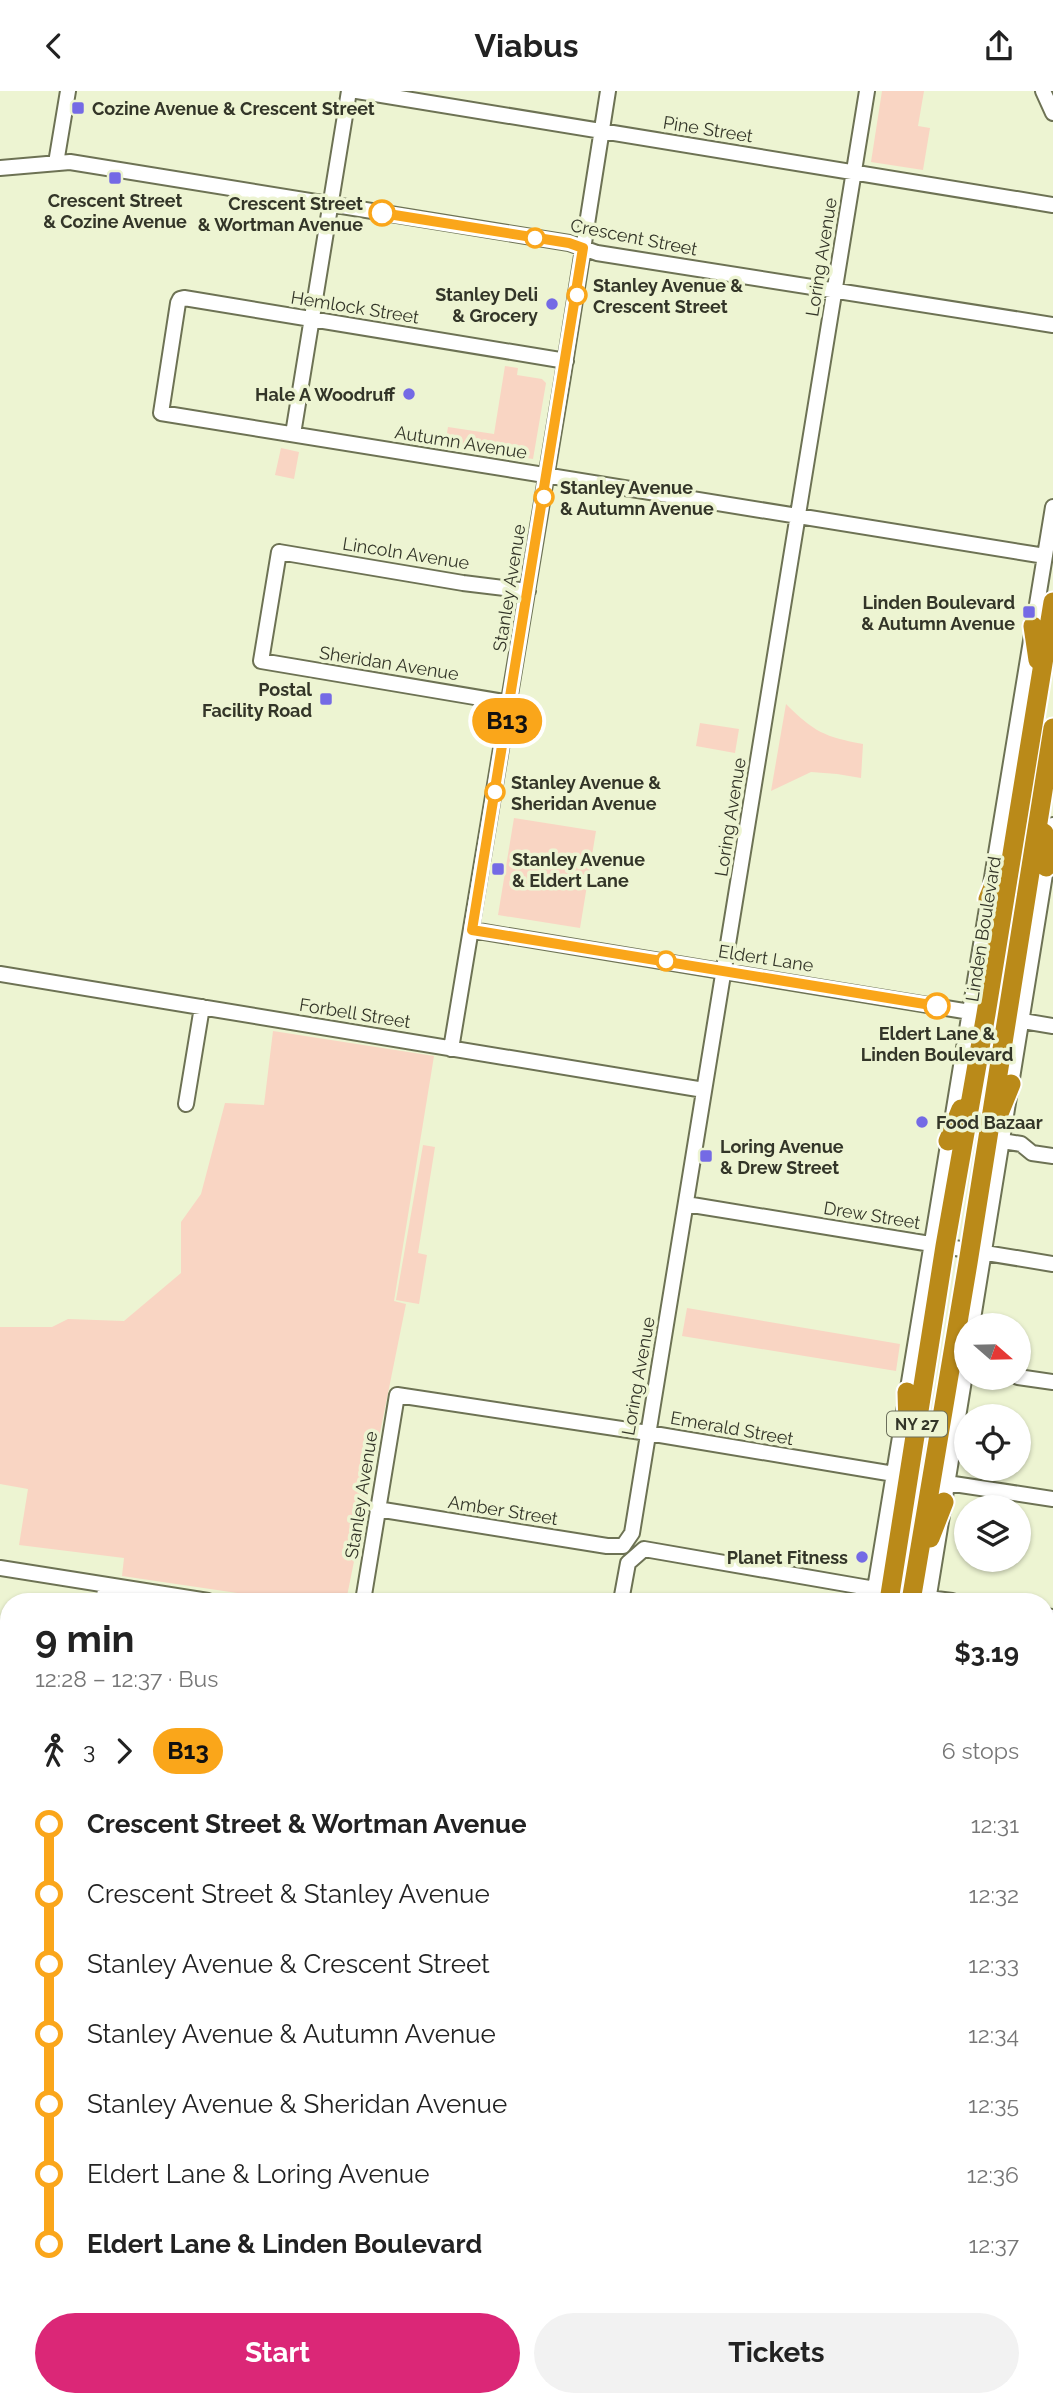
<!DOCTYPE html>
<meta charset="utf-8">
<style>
body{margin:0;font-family:Raleway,sans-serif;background:#f2f2f2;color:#222;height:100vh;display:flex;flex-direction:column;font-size:26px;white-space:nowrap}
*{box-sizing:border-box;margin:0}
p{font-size:23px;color:#767676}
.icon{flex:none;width:38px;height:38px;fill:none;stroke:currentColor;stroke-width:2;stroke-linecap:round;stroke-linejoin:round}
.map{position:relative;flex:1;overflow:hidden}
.sheet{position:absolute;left:0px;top:1502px;width:1054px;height:814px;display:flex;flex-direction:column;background:#fff;border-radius:28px 28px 0 0;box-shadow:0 2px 5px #0004}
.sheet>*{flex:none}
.badge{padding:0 14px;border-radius:23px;font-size:24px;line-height:46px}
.needle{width:46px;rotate:110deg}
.controls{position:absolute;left:954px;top:1222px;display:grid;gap:14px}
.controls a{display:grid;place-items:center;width:77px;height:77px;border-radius:50%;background:#fff;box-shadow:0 2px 5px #0004;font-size:35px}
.map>.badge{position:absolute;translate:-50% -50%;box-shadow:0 0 0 4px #fff}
.legs{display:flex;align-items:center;gap:10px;height:77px;padding:0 35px;font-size:23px}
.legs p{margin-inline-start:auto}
.overview{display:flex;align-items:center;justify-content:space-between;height:119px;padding:0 35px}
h1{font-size:38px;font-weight:700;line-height:52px}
.button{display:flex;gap:14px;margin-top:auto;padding:14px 35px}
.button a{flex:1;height:80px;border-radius:42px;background:#db2777;color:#fff;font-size:28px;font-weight:700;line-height:80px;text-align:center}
.button a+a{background:#f2f2f2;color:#222}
ul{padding:0 35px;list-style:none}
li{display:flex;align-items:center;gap:24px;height:70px;font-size:26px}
li i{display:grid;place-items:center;width:10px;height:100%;margin:0 9px;background:currentColor}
li i::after{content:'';width:18px;height:18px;margin:-9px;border:5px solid;border-radius:50%;background:#fff}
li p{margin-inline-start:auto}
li:first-child i{background:linear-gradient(#0000 50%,currentColor 0)}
li:last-child i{background:linear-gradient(currentColor 50%,#0000 0)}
header{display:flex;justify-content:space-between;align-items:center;height:91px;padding:0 35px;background:#fff;font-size:32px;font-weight:700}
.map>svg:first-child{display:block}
</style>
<header><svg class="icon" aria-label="back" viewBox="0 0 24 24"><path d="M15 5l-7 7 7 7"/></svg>Viabus<svg class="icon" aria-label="share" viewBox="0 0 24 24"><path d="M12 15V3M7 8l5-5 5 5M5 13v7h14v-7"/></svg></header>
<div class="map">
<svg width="1053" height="2314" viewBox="0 0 1053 2314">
<rect width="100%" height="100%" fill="#edf4d2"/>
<path fill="#f9d5c3" d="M882 0H924L918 35 930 37 923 79 871 71Z
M505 275 518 277 517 284 542 288 546 292 533 368 445 354 448 336 494 343Z
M281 357 299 361 294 388 275 384Z
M786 613C814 641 825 646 863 653L861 687 837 683 811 681 771 700Z
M700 632 739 638 735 662 696 655Z
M514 727 596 740 580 837 498 824Z
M273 940 434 965 394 1210 406 1213 346 1510H292L122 1485 124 1467 19 1454 28 1398 0 1393V1236H52L68 1228 124 1230 181 1182V1131L201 1103 225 1012 264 1014Z
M423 1054 435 1056 418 1162 427 1164 419 1213 396 1209Z
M687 1217 900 1253 896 1280 682 1245Z
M1045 1893 1053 1895V2031L1045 2039Z
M1053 2055V2183L1045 2192V2064Z
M565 2306H744V2307L742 2314H567L563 2313Z"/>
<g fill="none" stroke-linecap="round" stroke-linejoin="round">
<defs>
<path id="minor" d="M357 0 1053 114
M1043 0 1053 22
M56 72 68 0
M0 77 70 71 569 152 597 162 1053 234
M566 270 184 207 180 208 178 212 161 322 1045 465
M293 343 349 0
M510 612 261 570 279 461 463 492 528 500
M472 839 976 922
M0 883 704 999
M999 926 1053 935
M451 958 563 285 608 0
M186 1013 202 916
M1002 1050 1021 1053 1032 1062 1053 1065
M686 1113 1053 1173
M972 1234 1053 734
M1018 1286 1053 1291
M947 1392 1053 1408
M377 1418 607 1455H623L632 1442 867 0
M0 1477 208 1510
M928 1507 952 1510
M103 1510 106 1494
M363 1510 397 1304 648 1342 894 1383
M621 1510 628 1472 644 1458 875 1498
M873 1510 1053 416
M928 1510 966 1277
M1045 1525 1053 1526
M0 1600 9 1601
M1045 1644 1053 1646
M0 1722 9 1723
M0 1841 9 1843
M0 1968 9 1970
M0 2143 9 2084
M0 2206 9 2207
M1045 2256 1053 2258
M228 2314 229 2306
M490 2314 491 2306
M1005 2314 1006 2306"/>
<path id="major" d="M1045 1885 1053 1886
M1045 2052 1053 2043
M1045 2203 1053 2194
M804 2314 810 2306
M947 2314 953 2306"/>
<path id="highway" d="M1033 535 1038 569
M1044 742 1046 776
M988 808 1002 774
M998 1025 1011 993
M948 1050 961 1018
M907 1301 908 1335
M930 1447 944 1411
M889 1510 945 1155 986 923 1053 511
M911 1510 968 1172 1053 637
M759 2314 760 2306
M890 2314 892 2306"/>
</defs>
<use href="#minor" stroke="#6d7254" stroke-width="18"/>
<use href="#major" stroke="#fff" stroke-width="21"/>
<use href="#highway" stroke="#fff" stroke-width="23"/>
<use href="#minor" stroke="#fff" stroke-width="14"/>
<use href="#major" stroke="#d6b975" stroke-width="18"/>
<use href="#highway" stroke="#ba8a19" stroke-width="19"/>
</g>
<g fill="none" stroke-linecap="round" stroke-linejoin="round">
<defs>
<path id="line-1" d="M382 122 569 152 583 157 472 839 937 915"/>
</defs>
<use href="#line-1" stroke="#fff" stroke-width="16"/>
<use href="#line-1" stroke="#faa61a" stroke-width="10"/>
</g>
<g fill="#746ae5" stroke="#edf4d2" stroke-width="2.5">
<rect x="71" y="10" width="14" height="14" rx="3.5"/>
<rect x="108" y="80" width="14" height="14" rx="3.5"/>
<circle cx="552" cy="213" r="7"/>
<circle cx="409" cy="303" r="7"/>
<rect x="1022" y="514" width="14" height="14" rx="3.5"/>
<rect x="319" y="601" width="14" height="14" rx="3.5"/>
<rect x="491" y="771" width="14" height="14" rx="3.5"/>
<circle cx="922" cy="1031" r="7"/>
<rect x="699" y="1058" width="14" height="14" rx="3.5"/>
<circle cx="862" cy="1466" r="7"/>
</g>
<g fill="#fff" stroke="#faa61a" stroke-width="3.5">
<circle cx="382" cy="122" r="12"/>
<circle cx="535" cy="147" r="9"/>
<circle cx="577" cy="204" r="9"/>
<circle cx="544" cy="406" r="9"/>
<circle cx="495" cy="701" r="9"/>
<circle cx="666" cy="870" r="9"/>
<circle cx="937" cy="915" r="12"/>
</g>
<g text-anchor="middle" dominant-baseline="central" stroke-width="7" stroke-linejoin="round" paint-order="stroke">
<rect fill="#edf4d2" stroke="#6b6e5b" stroke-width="2" x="887" y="1320.5" width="60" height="25" rx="5"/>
<g font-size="16" font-weight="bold" fill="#333528">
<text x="917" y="1333">NY 27</text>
</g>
<g font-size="18" font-weight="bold" fill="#333528" stroke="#edf4d2" text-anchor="end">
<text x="92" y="17" text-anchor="start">Cozine Avenue &amp; Crescent Street</text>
<text x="115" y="109" text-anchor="middle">Crescent Street<tspan x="115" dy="21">&amp; Cozine Avenue</tspan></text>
<text x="538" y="203">Stanley Deli<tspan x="538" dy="21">&amp; Grocery</tspan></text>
<text x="395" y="303">Hale A Woodruff</text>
<text x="1015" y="511">Linden Boulevard<tspan x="1015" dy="21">&amp; Autumn Avenue</tspan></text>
<text x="312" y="598">Postal<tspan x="312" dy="21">Facility Road</tspan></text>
<text x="512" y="768" text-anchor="start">Stanley Avenue<tspan x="512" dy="21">&amp; Eldert Lane</tspan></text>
<text x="936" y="1031" text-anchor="start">Food Bazaar</text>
<text x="720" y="1055" text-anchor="start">Loring Avenue<tspan x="720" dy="21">&amp; Drew Street</tspan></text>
<text x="848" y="1466">Planet Fitness</text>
</g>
<g font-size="18" fill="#333528" stroke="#edf4d2">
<text transform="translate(708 38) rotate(9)">Pine Street</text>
<text transform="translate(634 146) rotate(11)">Crescent Street</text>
<text transform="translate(821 166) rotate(-81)">Loring Avenue</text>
<text transform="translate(355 216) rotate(9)">Hemlock Street</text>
<text transform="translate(461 351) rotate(9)">Autumn Avenue</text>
<text transform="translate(406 462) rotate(9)">Lincoln Avenue</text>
<text transform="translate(509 497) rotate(-81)">Stanley Avenue</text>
<text transform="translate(389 572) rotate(9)">Sheridan Avenue</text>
<text transform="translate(730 726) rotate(-81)">Loring Avenue</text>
<text transform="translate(983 838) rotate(-81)">Linden Boulevard</text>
<text transform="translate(766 867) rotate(9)">Eldert Lane</text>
<text transform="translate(355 922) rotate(9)">Forbell Street</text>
<text transform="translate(872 1124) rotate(9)">Drew Street</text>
<text transform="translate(638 1285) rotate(-80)">Loring Avenue</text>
<text transform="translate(732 1337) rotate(10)">Emerald Street</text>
<text transform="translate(361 1404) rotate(-81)">Stanley Avenue</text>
<text transform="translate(503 1419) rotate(9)">Amber Street</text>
</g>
<g font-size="18" font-weight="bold" fill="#333528" stroke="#edf4d2" text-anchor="start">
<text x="363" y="112" text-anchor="end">Crescent Street<tspan x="363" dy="21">&amp; Wortman Avenue</tspan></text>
<text x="593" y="194">Stanley Avenue &amp;<tspan x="593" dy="21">Crescent Street</tspan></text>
<text x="560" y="396">Stanley Avenue<tspan x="560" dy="21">&amp; Autumn Avenue</tspan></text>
<text x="511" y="691">Stanley Avenue &amp;<tspan x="511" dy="21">Sheridan Avenue</tspan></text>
<text x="937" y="942" text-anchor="middle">Eldert Lane &amp;<tspan x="937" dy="21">Linden Boulevard</tspan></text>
</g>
</g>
</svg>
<div class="controls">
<a><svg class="needle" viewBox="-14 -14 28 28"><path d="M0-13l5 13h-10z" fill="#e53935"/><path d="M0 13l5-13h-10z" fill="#767676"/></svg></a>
<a><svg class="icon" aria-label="locate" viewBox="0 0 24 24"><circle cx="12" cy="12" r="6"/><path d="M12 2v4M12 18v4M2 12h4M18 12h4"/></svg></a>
<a><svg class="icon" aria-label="layers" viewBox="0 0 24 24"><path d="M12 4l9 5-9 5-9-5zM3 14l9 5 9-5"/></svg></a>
</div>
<b class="badge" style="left:507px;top:630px;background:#faa61a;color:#111">B13</b>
<section class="sheet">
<div class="overview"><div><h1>9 min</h1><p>12:28 – 12:37 · Bus</p></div><b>$3.19</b></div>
<div class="legs"><svg class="icon" aria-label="walk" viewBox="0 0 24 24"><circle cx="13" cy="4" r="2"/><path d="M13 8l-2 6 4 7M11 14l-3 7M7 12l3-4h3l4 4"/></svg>3<svg class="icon" aria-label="forward" viewBox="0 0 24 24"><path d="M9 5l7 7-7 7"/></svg><b class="badge" style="background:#faa61a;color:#111">B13</b><p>6 stops</p></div>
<ul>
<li><i style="color:#faa61a"></i><b>Crescent Street &amp; Wortman Avenue</b><p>12:31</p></li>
<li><i style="color:#faa61a"></i><span>Crescent Street &amp; Stanley Avenue</span><p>12:32</p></li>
<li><i style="color:#faa61a"></i><span>Stanley Avenue &amp; Crescent Street</span><p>12:33</p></li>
<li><i style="color:#faa61a"></i><span>Stanley Avenue &amp; Autumn Avenue</span><p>12:34</p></li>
<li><i style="color:#faa61a"></i><span>Stanley Avenue &amp; Sheridan Avenue</span><p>12:35</p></li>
<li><i style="color:#faa61a"></i><span>Eldert Lane &amp; Loring Avenue</span><p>12:36</p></li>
<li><i style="color:#faa61a"></i><b>Eldert Lane &amp; Linden Boulevard</b><p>12:37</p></li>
</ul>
<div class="button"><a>Start</a><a>Tickets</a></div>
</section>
</div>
